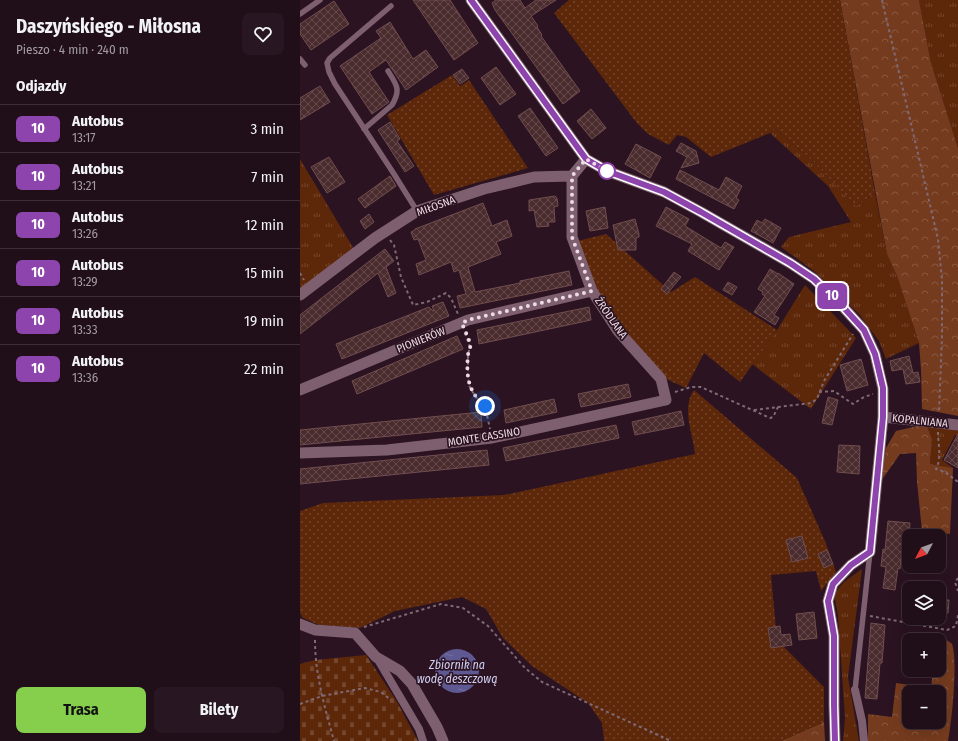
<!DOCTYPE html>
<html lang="pl">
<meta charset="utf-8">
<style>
body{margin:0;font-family:"Fira Sans Condensed",sans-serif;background:#281722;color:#f1f3f6;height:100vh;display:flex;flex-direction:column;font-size:15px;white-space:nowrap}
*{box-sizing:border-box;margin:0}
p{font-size:13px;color:#a29ca2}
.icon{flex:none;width:22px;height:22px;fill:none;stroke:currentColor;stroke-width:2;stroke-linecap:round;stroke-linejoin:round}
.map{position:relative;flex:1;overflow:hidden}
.side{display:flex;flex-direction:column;background:#200e19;width:300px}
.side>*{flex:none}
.badge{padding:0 8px;border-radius:6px;font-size:14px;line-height:26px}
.needle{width:26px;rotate:229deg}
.buttons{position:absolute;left:602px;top:529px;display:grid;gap:8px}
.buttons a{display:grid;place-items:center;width:44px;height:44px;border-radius:8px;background:#200e19;box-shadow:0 4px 16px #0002,0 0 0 1px #3d2e38;font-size:20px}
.you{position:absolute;width:20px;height:20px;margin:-10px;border:3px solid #fff;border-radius:50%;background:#1a73e8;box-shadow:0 0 0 6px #1a73e833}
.map>.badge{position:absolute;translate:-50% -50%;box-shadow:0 0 0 2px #fff}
h2{padding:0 16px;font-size:15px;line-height:36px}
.round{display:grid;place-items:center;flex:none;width:42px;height:42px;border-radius:8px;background:#281722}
.head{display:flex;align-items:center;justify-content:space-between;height:68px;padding:0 16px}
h1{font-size:19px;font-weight:700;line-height:30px}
.action{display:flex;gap:8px;margin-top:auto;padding:8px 16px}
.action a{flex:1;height:46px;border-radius:8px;background:#85cf4c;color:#111;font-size:16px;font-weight:700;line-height:46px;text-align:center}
.action a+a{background:#281722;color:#f1f3f6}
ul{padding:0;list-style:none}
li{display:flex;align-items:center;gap:12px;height:48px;padding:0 16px;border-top:1px solid #3d2e38}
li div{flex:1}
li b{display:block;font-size:15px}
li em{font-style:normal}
li .badge{min-width:44px;font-weight:700;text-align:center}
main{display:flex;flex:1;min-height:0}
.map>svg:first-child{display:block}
</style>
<main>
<section class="side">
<div class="head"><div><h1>Daszyńskiego - Miłosna</h1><p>Pieszo · 4 min · 240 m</p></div><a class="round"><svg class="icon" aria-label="heart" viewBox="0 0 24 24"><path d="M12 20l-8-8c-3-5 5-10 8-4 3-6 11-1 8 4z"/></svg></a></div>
<h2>Odjazdy</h2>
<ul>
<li><span class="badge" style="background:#8e44ad;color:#fff">10</span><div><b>Autobus</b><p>13:17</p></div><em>3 min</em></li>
<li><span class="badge" style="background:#8e44ad;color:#fff">10</span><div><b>Autobus</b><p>13:21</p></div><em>7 min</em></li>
<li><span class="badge" style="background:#8e44ad;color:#fff">10</span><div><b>Autobus</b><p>13:26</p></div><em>12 min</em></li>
<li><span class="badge" style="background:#8e44ad;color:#fff">10</span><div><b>Autobus</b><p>13:29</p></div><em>15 min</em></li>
<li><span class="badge" style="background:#8e44ad;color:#fff">10</span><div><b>Autobus</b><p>13:33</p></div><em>19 min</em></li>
<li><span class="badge" style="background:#8e44ad;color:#fff">10</span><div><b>Autobus</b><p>13:36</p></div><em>22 min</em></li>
</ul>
<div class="action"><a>Trasa</a><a>Bilety</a></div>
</section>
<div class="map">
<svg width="658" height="741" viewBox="0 0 658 741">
<defs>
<pattern id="grass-tufts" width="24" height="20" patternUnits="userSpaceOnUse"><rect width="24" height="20" fill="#5d270a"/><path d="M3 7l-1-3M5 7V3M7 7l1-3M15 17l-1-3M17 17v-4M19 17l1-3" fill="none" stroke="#75462e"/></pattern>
<pattern id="forest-crowns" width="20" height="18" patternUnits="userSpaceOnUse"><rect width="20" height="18" fill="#753b1e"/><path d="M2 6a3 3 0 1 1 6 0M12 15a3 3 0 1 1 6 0" fill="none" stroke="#89573f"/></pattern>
<pattern id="cemetery-stones" width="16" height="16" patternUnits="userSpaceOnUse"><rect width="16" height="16" fill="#5d270a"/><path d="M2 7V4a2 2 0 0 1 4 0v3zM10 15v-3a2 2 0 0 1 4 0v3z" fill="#75462e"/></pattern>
<pattern id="garden-dots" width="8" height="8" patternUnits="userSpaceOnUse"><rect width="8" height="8" fill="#5d270a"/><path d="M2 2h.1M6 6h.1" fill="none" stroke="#75462e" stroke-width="1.8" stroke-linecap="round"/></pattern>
<pattern id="water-ripples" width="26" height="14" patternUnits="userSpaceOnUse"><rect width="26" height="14" fill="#5f5993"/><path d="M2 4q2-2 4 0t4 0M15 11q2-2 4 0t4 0" fill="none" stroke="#7670a2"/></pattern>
<pattern id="building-cross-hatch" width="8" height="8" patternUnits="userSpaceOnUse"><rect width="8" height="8" fill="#4b2c2e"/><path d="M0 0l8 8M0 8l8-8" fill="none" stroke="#654a4c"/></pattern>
</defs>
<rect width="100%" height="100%" fill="#2b1321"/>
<path fill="url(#grass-tufts)" d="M619 0H658V148L631 63Z
M475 129 512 160 556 206 575 193 587 254 597 276 619 343 586 359 579 341 559 314 514 271 481 247 489 237 551 222 528 186 470 133Z
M0 159 55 251 0 293Z
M505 285 556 338 511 409 452 364 477 330Z
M626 424 650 428 657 431 658 429V436L655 435 642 460 653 468 630 464 632 439Z
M562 569 548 677 559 741H543L545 718 538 615 534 594 544 582Z"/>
<path fill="url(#forest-crowns)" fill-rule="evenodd" d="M540 0H619L631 63 658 148V416L622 409 621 370 619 343 597 276 587 254Z
M626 424 632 439 630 464 653 468 650 534 622 531 617 482 616 453 600 454 581 481 586 448 596 431Z
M636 635C641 638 648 640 652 644 658 661 652 720 648 741H568V714L592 717 596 683 631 688 633 670H639V640H636ZM609 692H639V722H609Z
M524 722 525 741H481Z"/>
<path fill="url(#cemetery-stones)" d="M66 655 96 700 118 741H0V664L15 660Z"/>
<path fill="url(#garden-dots)" d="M269 0H540L575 193 556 206 512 160 475 129 470 133 411 157 386 137 377 135 369 145 348 134 336 122 254 13Z
M152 75 160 86 169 80 228 168 134 195 87 115Z
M306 234 371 292 395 277 477 330 440 382 404 353 386 388 364 378 299 301 277 241Z
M394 390 497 478 525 541 536 572 521 591 516 571 471 575 477 640 524 687V722L481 741H304L302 723 288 703 232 666 203 638 186 609 162 597 95 611 60 628 19 625 3 618 0 613V511L23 503 204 495 395 454C393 434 381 408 394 390Z"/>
<path fill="url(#water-ripples)" d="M135 671a22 22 0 1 1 44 0a22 22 0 1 1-44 0Z"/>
<path fill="url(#building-cross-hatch)" stroke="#704e4f" d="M113 0H150L178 43 154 60Z
M196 0H220L225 8 236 0H256L231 16 238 26 237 27 242 35 241 36 280 91 263 104 195 10 192 3Z
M34 1 49 24 11 50 0 34V24Z
M90 22 113 59 126 50 138 67 106 90 86 60 69 72 89 102 72 114 40 66 81 38 76 31Z
M196 67 216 94 200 105 181 78Z
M162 69 169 78 160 84 153 75Z
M20 86 30 102 0 120V98Z
M230 108 258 148 246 156 218 116Z
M291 109 306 128 292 139 277 121Z
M90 122 100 139 97 141 114 166 105 172 78 130Z
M381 143 396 151 399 163 381 168 387 157 376 151Z
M336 144 361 157 350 178 325 164Z
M29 157 45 182 27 193 11 167Z
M380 170 419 190 426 177 442 186 436 198 439 200 434 209 376 179Z
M90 176 96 186 65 208 58 199Z
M255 196 257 198 258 206 254 207 255 222H248L249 226 237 227 234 210 229 211V200Z
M183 203 192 226 207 220 212 236 196 242 201 254 168 267 175 292 220 283V281L269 271 272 285 160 308 157 296 166 294 159 270 154 272 151 262 119 275 116 264 126 260 118 239 114 240 111 232 115 230V229Z
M305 207 308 228 290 231 286 211Z
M366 207 389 219 385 226 421 248 425 242 434 247 419 270 388 251 392 244 356 226Z
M69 214 74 222 65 229 60 221Z
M335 219 339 234V237L336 238V250H318L313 225Z
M465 219 481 228 473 243 451 231 457 220 462 223Z
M85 249 94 261 86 267 96 293 88 297 78 273 0 334V315Z
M470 269 478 274V273L494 284 474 315 479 318 475 325 454 312 465 296 462 294 463 292 458 289Z
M374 272 381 277 367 294 361 289Z
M428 282 437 287 432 295 423 290Z
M143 302 149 316 42 359 36 344 129 307 133 311H134L132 306Z
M289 307 291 320 179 344 177 330Z
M157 336 163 349 57 394 52 381Z
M609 356 613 373 618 372 620 382 606 384 603 369 592 371 590 361Z
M561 359 568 385 547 391 540 365Z
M328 384 331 397 281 407 278 394Z
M528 397 538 400 532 425 522 423Z
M254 399 257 412 206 423 204 410Z
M381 411 384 425 335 435 332 422Z
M181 412 182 427 0 445V430Z
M316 425 319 438 206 461 203 448Z
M658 434V468L644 460Z
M539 445 560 446 559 474 537 472Z
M187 450 189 465 0 484V469Z
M588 521 610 523 609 538H603L600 569 598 568 595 590 583 588 586 567 581 566 583 549 585 550Z
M502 536 508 558 492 562 486 540Z
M527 550 533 564 524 568 518 554Z
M639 600H649L648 613H639Z
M514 612 517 638 499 640 496 614Z
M571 623 585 625 582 663H580L577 699 565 698Z
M480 626 481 635 490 634 492 645 471 648 468 628Z"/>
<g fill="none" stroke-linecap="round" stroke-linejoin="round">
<path stroke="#7f6a75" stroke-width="2" stroke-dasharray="3 3" stroke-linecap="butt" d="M582 0 638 239 642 280V336L639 412
M90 240 94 245 101 277 113 305 127 302 146 293 151 298 158 314
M0 273 4 280
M165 333 170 347 168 354V379L170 388 178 400 185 406 190 429
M375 392 391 387H401L470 418 473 417 478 407
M519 392 534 391 553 404 564 397 573 394
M454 410 511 403 517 399 524 381 553 334
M638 432C638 444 642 458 636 469L645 472 658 482
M658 578 655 582 658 591
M570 616 647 630 656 626 658 615
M64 627 141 604 163 608 188 626 225 668 242 682 371 741
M15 640C15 675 25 708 34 741
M0 704 22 696 65 688 81 692 91 700"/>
<path stroke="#7e5f6f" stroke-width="5.5" d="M91 6 30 58 27 63 29 72 35 84 94 174 117 211
M0 14 20 0
M0 59 5 65
M64 129 92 105C101 90 97 85 88 71
M555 690 570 552"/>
<path stroke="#7e5f6f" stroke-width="8" d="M77 658 119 729 123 741
M555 690 562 721 564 741"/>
<path stroke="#7e5f6f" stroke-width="11" d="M171 0 286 159 307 171 364 192 401 212 490 263 514 279 544 308 564 330 575 354 583 389V417L570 552 551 565 533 584 528 601 534 636V705L535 741
M0 295 75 238 117 211 184 189 234 177 272 176
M0 390 168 320 292 291
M583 417 658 425
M0 453 87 450 192 438 366 400 361 379 318 331 292 291 272 237V176L286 159
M0 624 15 630 55 633 76 657 100 671 112 684 137 727 143 741"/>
</g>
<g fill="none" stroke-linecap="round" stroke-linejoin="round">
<defs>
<path id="line" d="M171 0 286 159 307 171 364 192 401 212 490 263 514 279 544 308 564 330 575 354 583 388V417L570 552 551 565 533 584 528 601 534 636V705L535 741"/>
</defs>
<use href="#line" stroke="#fff" stroke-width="9"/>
<use href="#line" stroke="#8e44ad" stroke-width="6"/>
<path stroke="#eddbe3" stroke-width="4" stroke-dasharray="0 7.2" d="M185 406C168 392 166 376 168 355 168 352 171 349 170 346 170 339 164 330 162 323L168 320 292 291 272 237V176L286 159 307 171"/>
</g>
<circle fill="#fff" stroke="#8e44ad" stroke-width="2" cx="307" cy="171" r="8"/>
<g text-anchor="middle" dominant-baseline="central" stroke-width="3.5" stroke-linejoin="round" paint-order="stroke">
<g font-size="11" fill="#eddbe3" stroke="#2b1321">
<text transform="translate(136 206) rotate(-20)">MIŁOSNA</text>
<text transform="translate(311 318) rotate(55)">ŹRÓDLANA</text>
<text transform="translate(121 340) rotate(-22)">PIONIERÓW</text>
<text transform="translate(620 421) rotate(6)">KOPALNIANA</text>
<text transform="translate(184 437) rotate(-9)">MONTE CASSINO</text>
</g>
<g font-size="12" font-style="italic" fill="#d3d2f5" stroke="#2b1321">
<text x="157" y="665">Zbiornik na<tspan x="157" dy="14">wodę deszczową</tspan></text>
</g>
</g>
</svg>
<div class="buttons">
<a><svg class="needle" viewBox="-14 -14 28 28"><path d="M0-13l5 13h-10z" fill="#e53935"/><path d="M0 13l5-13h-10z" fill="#a29ca2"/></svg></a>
<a><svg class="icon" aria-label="layers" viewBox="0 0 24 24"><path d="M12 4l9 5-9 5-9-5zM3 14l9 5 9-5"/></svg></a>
<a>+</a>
<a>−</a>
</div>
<div class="you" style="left:185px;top:406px"></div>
<b class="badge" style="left:532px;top:296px;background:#8e44ad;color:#fff">10</b>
</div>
</main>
